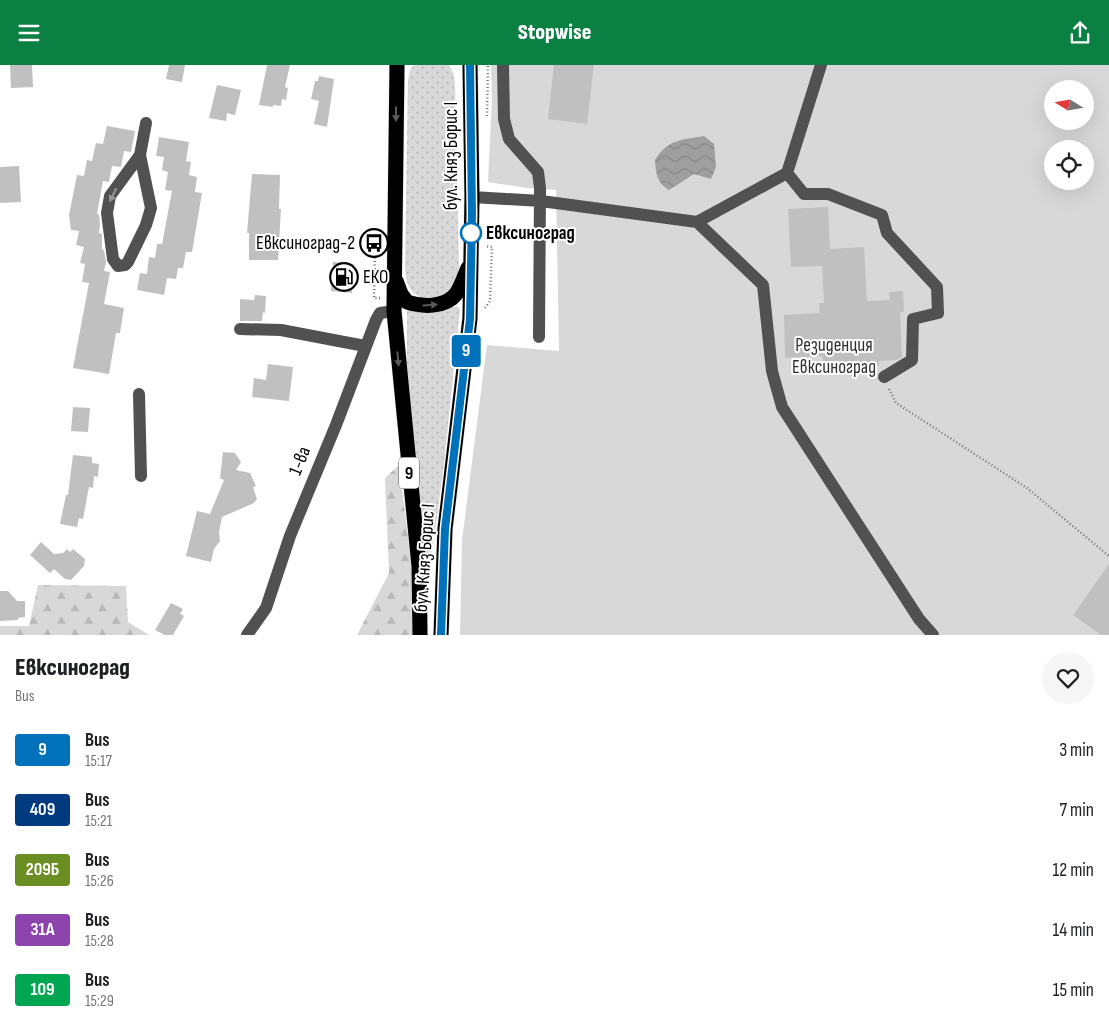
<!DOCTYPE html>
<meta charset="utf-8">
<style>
body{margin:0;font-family:"Sofia Sans Condensed",sans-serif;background:#f6f6f6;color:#202124;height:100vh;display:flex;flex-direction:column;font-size:19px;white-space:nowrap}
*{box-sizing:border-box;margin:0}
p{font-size:16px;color:#757577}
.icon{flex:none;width:28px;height:28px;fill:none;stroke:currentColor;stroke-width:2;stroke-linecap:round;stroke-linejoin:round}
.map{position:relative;height:570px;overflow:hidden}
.sheet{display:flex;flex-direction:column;background:#fff;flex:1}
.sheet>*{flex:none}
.badge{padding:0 10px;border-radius:4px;font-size:18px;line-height:32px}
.needle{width:32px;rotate:281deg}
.tools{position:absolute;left:1044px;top:15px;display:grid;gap:10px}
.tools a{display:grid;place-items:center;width:50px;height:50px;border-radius:50%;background:#fff;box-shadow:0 5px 20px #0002;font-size:25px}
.map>.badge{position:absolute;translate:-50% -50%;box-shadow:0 0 0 2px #fff}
.round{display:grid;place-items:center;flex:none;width:52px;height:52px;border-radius:26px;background:#f6f6f6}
.head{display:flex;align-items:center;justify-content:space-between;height:85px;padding:0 15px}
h1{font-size:24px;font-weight:800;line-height:38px}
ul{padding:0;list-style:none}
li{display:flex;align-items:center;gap:15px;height:60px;padding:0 15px}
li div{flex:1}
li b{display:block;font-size:19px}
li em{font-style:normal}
li .badge{min-width:55px;font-weight:700;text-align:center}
header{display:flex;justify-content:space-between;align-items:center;height:65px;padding:0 15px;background:#0b8043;color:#fff;font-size:22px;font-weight:800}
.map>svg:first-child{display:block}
</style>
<header><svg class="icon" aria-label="menu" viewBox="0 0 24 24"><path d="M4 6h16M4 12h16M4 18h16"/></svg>Stopwise<svg class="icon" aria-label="share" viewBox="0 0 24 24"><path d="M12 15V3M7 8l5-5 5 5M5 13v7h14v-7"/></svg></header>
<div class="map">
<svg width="1109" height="570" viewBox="0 0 1109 570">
<defs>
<pattern id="grass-dots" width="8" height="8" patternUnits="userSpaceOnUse" patternTransform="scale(1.25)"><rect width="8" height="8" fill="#d8d8d8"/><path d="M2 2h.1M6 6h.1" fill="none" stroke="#b8b8b8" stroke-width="1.8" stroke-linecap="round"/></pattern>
<pattern id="forest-firs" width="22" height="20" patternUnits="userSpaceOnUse" patternTransform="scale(1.25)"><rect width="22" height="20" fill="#d8d8d8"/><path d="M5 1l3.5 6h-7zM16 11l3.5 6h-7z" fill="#b8b8b8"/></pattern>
<pattern id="water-waves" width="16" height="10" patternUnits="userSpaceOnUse" patternTransform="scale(1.25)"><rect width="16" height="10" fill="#9f9f9f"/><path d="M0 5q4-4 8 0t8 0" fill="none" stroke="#878787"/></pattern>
</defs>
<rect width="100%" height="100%" fill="#fff"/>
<path fill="url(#grass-dots)" d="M414 0H449L453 8 455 17 459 205C454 228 448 229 427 236 408 227 406 220 405 201L408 15 410 5Z
M457 241 460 244 444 399 431 497 426 496 407 305V242C428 248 436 250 457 241Z"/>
<path fill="url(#forest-firs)" d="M399 400 411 496 414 570H357L389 508 385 413Z
M38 520 126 521 128 557 149 570H0V561H29Z"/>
<path fill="#d8d8d8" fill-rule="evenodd" d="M491 0H1109V570H460L462 475 487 280 559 286 556 125 527 123 488 117 492 34ZM1052 24H1085V56H1052ZM1052 84H1085V116H1052Z"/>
<path fill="url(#water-waves)" d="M704 71 714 79 716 102 711 114 694 109 669 125C657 118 656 109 655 95 668 74 681 75 704 71Z"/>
<path fill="#c0c0c0" d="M10 0H32L33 22 11 23Z
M169 0H185L182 17 166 14Z
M267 0H290L285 22 288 23 286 35 282 34 281 41 273 40V42L259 40Z
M554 0H594L587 59 548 54Z
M319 11 334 14 327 62 314 59 319 36 311 34 315 16H318Z
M217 20 241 25 235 50 227 48 226 56 209 53Z
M107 61 135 66 131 87 124 86 121 102 112 101 109 117 103 116 97 149H99L100 159 99 168 102 169V184L104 185 106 197 104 206 110 207 104 239 124 243 120 268H116L109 309 73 303 89 218 82 217 85 199 80 198 84 182 76 180 79 166 71 165 69 150 77 110 84 111 87 95 92 96 96 78 103 79Z
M159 72 189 77 186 96 191 97 189 110 197 112 195 127 202 128 192 187H186L183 203H178L176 214 167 213 164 230 137 225 140 208 147 209 149 192 155 193 157 179H162L172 126 165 125 168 107 162 105 164 92 156 91Z
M19 101 21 137 0 138V102Z
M252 109 280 110 279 144H281L278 195H249V168H247Z
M828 142 830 184 864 182 867 236 890 235 889 227 903 226 904 247H900L902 292 896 295 879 296V301L862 302V308L834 309V298H823L822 291 785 293 784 250 820 248 819 238H824L822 201 791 202 788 144Z
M333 197 354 199 352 228 331 226Z
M255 230 266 231 265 248 263 247 262 256H240V234L254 235Z
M268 299 293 302 289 336 252 332 254 313 266 315Z
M73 342 90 343 88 367 71 366Z
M223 387 235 388 241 397 236 405 250 408 256 421 253 422 257 434 254 438 222 452 219 467 220 476 214 484 211 497 186 491 197 446 210 449 224 415 220 413Z
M73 390 92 392V398L99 399 98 412 94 411 93 423 89 422 83 454 79 453 77 462 60 459 66 430H68Z
M41 477 54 489 63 488 67 484 70 487 73 484 85 494 84 501 71 515 65 514 54 504 50 508 30 490Z
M1109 499V570H1101L1073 550Z
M0 526H8L17 536H25V552L18 553V555L0 556Z
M171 538 183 544 180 549 184 551 173 570H165L155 565Z"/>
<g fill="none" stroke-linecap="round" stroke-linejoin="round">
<defs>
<path id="highway" d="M397 0 394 246 419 501 420 570
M396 216 401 229 407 237C422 242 445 243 456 229 461 222 464 212 468 203
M441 570 445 464 470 253 472 132 470 0"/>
</defs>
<use href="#highway" stroke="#dbdbdb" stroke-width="16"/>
<path stroke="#737373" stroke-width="2.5" stroke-dasharray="1 2.5" stroke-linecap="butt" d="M487 51 488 0
M380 233H374L375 182H381
M485 243 490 236 492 182 485 181
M889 324 896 338 1027 423 1109 491"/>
<path stroke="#515151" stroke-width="12" d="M503 0 504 54 509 74 538 107 540 123 539 272
M140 90 110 131 107 148 113 194 118 201 125 200 128 197 146 160 151 143 140 90 146 58
M787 108 804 129H828L882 150 887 168 937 222 938 248 913 254 912 295 884 312
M472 132 541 136 697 157 787 108 821 0
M697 157 763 220 772 306 782 342 919 554 933 570
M240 264 281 265 365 281
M139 329 141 411
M247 570 266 543 290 471 336 360 376 255 380 248 394 246"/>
<use href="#highway" stroke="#000" stroke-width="15"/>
</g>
<defs><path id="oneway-solid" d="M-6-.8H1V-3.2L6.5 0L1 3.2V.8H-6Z" transform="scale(1.25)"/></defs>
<g fill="#595959">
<use href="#oneway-solid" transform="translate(396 49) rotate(90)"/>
<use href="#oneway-solid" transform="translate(430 240) rotate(-3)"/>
<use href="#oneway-solid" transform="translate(398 294) rotate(85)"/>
</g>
<use fill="#979797" href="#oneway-solid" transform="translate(113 130) rotate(117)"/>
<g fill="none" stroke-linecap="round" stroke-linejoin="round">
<defs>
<path id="line" d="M441 570 445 464 470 254 472 149 470 0"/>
</defs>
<use href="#line" stroke="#fff" stroke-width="11"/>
<use href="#line" stroke="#0072bc" stroke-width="8"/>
</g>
<defs>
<symbol id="bus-ring" viewBox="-11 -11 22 22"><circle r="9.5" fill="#fff" stroke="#000" stroke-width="1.5"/><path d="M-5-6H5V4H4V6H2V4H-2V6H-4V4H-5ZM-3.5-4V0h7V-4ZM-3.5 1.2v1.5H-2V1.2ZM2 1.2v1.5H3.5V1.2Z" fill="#000"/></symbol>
<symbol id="fuel-ring" viewBox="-11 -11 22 22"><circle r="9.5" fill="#fff" stroke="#000" stroke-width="1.5"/><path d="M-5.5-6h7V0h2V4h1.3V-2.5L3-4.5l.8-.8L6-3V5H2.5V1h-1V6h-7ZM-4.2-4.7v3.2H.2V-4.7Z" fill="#000"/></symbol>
</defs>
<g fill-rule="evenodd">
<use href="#bus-ring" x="358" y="162" width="32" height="32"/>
<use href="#fuel-ring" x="328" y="196" width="32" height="32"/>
</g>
<circle fill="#fff" stroke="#0072bc" stroke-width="2.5" cx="471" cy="168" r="10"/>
<g text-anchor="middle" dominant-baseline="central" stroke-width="4" stroke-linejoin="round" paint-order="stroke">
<rect fill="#fff" stroke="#4c4c4c" stroke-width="1" x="399" y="392.5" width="20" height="31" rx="4"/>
<g font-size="18" font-weight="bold" fill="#000">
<text x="409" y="408">9</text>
</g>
<g font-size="19" fill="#000" stroke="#fff">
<text transform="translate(451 91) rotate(-90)">бул. Княз Борис I</text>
<text transform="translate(300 396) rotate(-68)">1-ва</text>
<text transform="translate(425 493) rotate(-86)">бул. Княз Борис I</text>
</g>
<g font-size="19" font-weight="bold" fill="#000" stroke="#fff" text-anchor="start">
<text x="486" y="168">Евксиноград</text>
</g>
<g font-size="19" fill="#000" stroke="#fff" text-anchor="end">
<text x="355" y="178">Евксиноград-2</text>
<text x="363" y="212" text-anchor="start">ЕКО</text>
</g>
<g font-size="19" fill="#2f2f2f" stroke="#fff">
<text x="834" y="280">Резиденция<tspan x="834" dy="22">Евксиноград</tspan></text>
</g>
</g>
</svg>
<div class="tools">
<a><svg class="needle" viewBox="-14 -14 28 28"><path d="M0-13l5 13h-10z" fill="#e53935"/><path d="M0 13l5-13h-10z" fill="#757577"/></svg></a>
<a><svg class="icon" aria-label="locate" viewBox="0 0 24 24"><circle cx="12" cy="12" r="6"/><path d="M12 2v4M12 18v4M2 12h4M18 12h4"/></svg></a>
</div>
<b class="badge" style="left:466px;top:286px;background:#0072bc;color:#fff">9</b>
</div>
<section class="sheet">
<div class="head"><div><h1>Евксиноград</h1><p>Bus</p></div><a class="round"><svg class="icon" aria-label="heart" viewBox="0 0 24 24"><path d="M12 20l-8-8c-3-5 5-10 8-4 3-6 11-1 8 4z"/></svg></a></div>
<ul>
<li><span class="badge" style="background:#0072bc;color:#fff">9</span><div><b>Bus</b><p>15:17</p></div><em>3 min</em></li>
<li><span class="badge" style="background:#003b80;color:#fff">409</span><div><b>Bus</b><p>15:21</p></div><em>7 min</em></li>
<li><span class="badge" style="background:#6b8e23;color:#fff">209Б</span><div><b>Bus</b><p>15:26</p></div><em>12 min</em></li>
<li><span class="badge" style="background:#8e44ad;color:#fff">31А</span><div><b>Bus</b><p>15:28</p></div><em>14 min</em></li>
<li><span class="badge" style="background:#00a651;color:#fff">109</span><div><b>Bus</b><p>15:29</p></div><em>15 min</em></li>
</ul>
</section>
